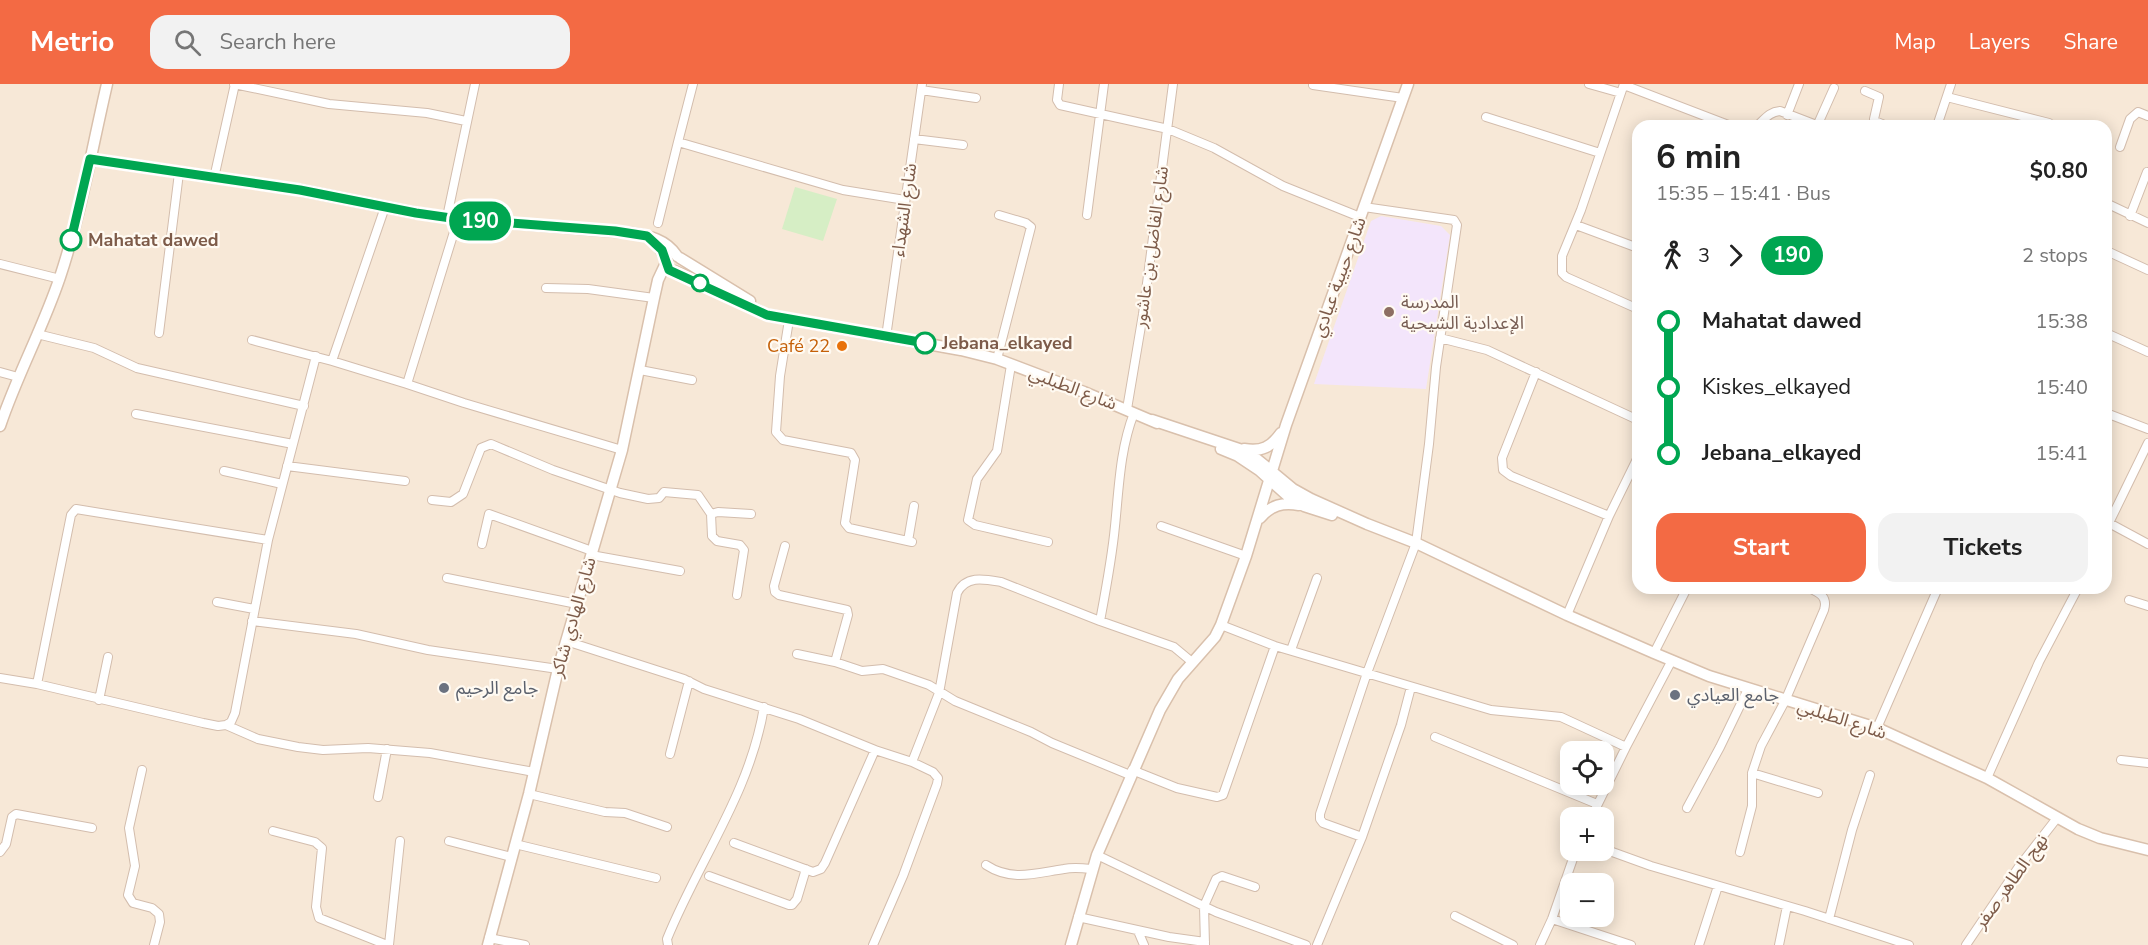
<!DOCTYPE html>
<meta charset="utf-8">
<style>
body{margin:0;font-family:"Nunito Sans","Noto Sans Arabic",sans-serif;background:#f2f2f2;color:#222;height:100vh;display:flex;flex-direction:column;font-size:22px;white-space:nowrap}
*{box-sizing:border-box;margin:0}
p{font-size:20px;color:#767676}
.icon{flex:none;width:33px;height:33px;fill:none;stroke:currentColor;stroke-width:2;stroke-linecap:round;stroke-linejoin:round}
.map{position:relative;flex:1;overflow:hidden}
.side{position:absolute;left:1632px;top:36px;width:480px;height:474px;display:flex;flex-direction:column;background:#fff;border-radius:18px;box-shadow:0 3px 15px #0003}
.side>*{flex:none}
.badge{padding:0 12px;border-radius:20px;font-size:21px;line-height:39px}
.controls{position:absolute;left:1560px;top:657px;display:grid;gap:12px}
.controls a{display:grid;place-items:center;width:54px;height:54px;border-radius:12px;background:#fff;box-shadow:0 3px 15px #0003;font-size:30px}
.map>.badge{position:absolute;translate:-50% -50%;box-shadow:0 0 0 3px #fff}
.legs{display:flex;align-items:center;gap:9px;height:66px;padding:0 24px;font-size:20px}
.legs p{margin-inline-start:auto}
.overview{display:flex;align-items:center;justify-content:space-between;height:102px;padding:0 24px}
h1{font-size:33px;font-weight:700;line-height:45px}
.button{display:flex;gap:12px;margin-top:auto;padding:12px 24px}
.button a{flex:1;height:69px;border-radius:18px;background:#f36a44;color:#fff;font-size:24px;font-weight:700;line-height:69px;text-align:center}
.button a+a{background:#f2f2f2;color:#222}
ul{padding:0 24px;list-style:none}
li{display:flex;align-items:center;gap:21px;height:66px;font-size:22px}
li i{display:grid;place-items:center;width:9px;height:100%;margin:0 8px;background:currentColor}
li i::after{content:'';width:15px;height:15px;margin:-8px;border:4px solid;border-radius:50%;background:#fff}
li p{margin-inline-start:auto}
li:first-child i{background:linear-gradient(#0000 50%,currentColor 0)}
li:last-child i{background:linear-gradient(currentColor 50%,#0000 0)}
header{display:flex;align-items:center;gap:36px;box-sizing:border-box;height:84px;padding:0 30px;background:#f36a44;color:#fff}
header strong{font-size:28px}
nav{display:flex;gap:33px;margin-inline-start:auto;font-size:21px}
.search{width:420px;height:54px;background:#f2f2f2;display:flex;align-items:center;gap:15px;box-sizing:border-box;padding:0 21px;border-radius:18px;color:#767676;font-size:22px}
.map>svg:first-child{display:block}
</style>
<header>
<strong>Metrio</strong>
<div class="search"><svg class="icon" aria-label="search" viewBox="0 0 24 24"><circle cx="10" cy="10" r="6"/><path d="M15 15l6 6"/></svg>Search here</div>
<nav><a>Map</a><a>Layers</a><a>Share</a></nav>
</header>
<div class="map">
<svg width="2148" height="861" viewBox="0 0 2148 861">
<rect width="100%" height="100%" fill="#fef6e9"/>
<path fill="#f7e8d7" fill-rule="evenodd" d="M0 0H2148V861H0ZM1638 42H2106V504H1638ZM1570 668H1604V700H1570ZM1570 734H1604V766H1570ZM1570 800H1604V832H1570Z"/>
<path fill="#f3e5fb" d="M1381 132 1441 142 1450 151 1426 305 1314 300 1371 137Z"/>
<path fill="#d6eec5" d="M795 103 837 115 823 157 782 145Z"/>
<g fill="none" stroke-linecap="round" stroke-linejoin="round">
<defs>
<path id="street" d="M234 0 329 20 427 29 466 37
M693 0 678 58 843 106 905 116
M1059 0 1057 16 1060 21 1168 45 1214 64 1283 102 1360 133
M1589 0 1621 9
M1624 0 1581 126 1562 172V189L1566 193 1638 225
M1313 1 1403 14
M1624 1 1731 42
M921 6 976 14
M1865 7 1879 13 1874 35 1875 37 1887 42
M1947 13 2049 39
M1787 31 1799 0
M1486 33 1600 69
M1757 42C1765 35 1769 28 1780 27L1819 42
M1817 42 1834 4
M1937 42 1951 0
M914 55 963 61
M2120 63 2130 35 2138 28 2148 32
M214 94 235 0
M2106 119 2148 139
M1087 131 1104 0
M2130 132 2147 88
M447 133 475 0
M458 135 407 300 464 319 622 366
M658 139 678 58
M1576 141 1638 164
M2106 169 2109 168 2148 186
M0 180 60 195
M546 204 588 205 654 214
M789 236 780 292 776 348 783 356 851 369 855 376 845 439 849 444 912 458
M159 249 179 89
M2106 249 2148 268
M37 250 94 264 137 284 304 322
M886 253 922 0
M1440 254 1487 266 1638 336
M252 256 332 277 385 123
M997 275 1031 143 1026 139 999 131
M332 277 407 300
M1011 281 997 367 977 395 968 436 975 441 1048 458
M640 286 692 296
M0 288 18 293
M1536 288 1502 374 1503 386 1511 392 1609 432
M1127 325 1143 230 1173 0
M2106 329 2148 345
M136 330 293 360
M287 382 405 397
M224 387 282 400
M432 416 451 418 463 410 481 364 491 360 553 386 620 409 648 415 659 414 664 408 698 411 711 430 712 452 717 457 740 461 744 466 737 511
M711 430 718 428 751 430
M2109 439 2148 460
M1161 442 1246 472
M2106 445 2148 359
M908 457 914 422
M482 460 489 430 592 467
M785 462 774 502 775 508 779 511 847 526 848 531 835 578
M591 471 680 487
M447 494 577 520
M1809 504C1820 509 1828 513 1824 526L1785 617 1761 662 1752 689 1818 709
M2129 516 2148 522
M217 518 254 525
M1567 531 1609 432 1638 373
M252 537 356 550 428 566 558 585
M1100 537C1106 505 1112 474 1115 442 1119 403 1120 365 1134 329
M1221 541 1275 562 1491 626 1561 633 1626 663
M566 557 684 595 704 605 799 635 875 666 912 678 933 688 938 694 937 700 903 792 873 861
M1291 566 1317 494
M1654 569 1687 504
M797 570 835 578 862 587 883 585 929 601 955 617 1031 648 1052 659 1130 691
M0 594 37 600 203 639 218 642 226 641 258 655 298 663 323 666 368 664 430 669 534 688
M37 600 71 431 76 425 268 456
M99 616 108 573
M226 641 231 638 235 629 268 456 316 272
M1877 644 1938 504
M1435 653 1597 720
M670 670 689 597
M2121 676 2148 679
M912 678 939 609 957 509C966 491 984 495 1001 498L1100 537 1174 563 1192 578
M142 686 129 744 135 782 128 811 133 819 152 824 159 830 160 838 154 861
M1132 686 1177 704 1217 713 1223 711 1275 562
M1987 694 2039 578 2078 504
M529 710 605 728 625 729 667 743
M378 713 387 665
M1687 724 1720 663 1748 605
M1591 734 1626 663 1672 576
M273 747 315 758 322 764 316 823 319 834 387 861
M1362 753 1323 739 1320 735V730L1367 589 1416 459 1429 360 1436 283 1457 141 1454 136 1364 123
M449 757 511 773
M734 759 813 788 821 785 825 779 875 666
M515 760 656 794
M1604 765 1651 782 1805 827 1909 861
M0 768 6 760 12 733 16 730 92 744
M1740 768 1752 722V689
M1097 771 1216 828 1306 861
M986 781C1012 798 1036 789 1064 785 1073 783 1082 784 1092 785
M709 792 789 821H792L797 815 806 785
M1455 832 1513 861
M1078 833 1169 853 1205 858
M1552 835 1631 861
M1829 835 1852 746 1870 691
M1138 847 1144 861
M489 854 525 861
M389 861 400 757
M668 861 667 855C699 776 750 709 764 623
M1205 861 1204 822 1216 795 1222 792 1255 803
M1317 861 1362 753 1401 641 1411 603
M1540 861 1552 835 1576 766
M1699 861 1718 802
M1779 861 1787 822
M1966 861 2018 784 2057 734"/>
<path id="secondary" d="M90 75 300 106 416 129 458 135 631 149C649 152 666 155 677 172
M651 156 659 162 666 176
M680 174 750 217
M675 187 767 231 961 266 997 275 1084 308 1157 339
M1152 336 1242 366 1258 376 1293 405 1311 415 1367 440 1416 459 1567 531 1654 569 1709 592 1877 644 1987 694 2078 745 2100 754 2148 766
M0 342C17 291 43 244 60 193 81 130 92 64 107 0
M1221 365 1238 372 1259 386 1289 413 1304 422 1332 431
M1244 365C1262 368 1271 363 1281 349
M1260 434C1271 421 1283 418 1299 421
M488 861 529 710 558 585 622 366 654 214 658 196 666 179
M1071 861 1097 771 1160 626 1178 595 1215 553 1221 541 1246 472 1286 341 1408 0"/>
</defs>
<use href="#street" stroke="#d3bdad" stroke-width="10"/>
<use href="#secondary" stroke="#d9c0ac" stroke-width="13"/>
<use href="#street" stroke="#fff" stroke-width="8"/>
<use href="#secondary" stroke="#fff" stroke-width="10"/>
</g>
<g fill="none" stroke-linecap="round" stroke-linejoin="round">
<defs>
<path id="line-1" d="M71 156 90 75 300 106 416 129 458 135 615 147 647 152 662 166 669 186 767 231 925 259"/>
</defs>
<use href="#line-1" stroke="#fff" stroke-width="14"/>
<use href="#line-1" stroke="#00a651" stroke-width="9"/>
</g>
<g fill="#fff" stroke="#00a651" stroke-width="3">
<circle cx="71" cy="156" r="10"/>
<circle cx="700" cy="199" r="8"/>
<circle cx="925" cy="259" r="10"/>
</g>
<circle fill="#8d6e63" stroke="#fffaf2" stroke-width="2" cx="1389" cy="228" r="6"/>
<circle fill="#e8710a" stroke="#fffaf2" stroke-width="2" cx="842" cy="262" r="6"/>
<g fill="#6b7280" stroke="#fffaf2" stroke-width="2">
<circle cx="444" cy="604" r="6"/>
<circle cx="1675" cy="611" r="6"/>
</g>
<g text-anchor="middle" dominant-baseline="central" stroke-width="4.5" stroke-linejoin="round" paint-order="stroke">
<g font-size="18" fill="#7d5b49" stroke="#fffaf2">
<text transform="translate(904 126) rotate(-82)">شارع الشهداء</text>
<text transform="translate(1151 163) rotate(-82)">شارع الفاضل بن عاشور</text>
<text transform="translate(1339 193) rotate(-70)">شارع حبيبة عيادي</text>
<text transform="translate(1073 304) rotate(21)">شارع الطبلبي</text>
<text transform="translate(573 533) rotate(-74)">شارع الهادي شاكر</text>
<text transform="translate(1842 635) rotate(18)">شارع الطبلبي</text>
<text transform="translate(2011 797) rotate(-54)">نهج الطاهر صفر</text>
</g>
<g font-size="18" font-weight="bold" fill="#7d5b49" stroke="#fffaf2" text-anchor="start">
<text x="88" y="156">Mahatat dawed</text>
<text x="942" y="259">Jebana_elkayed</text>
</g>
<g font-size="18" fill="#785e54" stroke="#fffaf2" text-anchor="start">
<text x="1401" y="218">المدرسة<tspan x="1401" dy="21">الإعدادية الشيحية</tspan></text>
</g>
<g font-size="18" fill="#c56008" stroke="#fffaf2" text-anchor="end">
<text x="830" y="262">Café 22</text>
</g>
<g font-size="18" fill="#5b616d" stroke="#fffaf2" text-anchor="start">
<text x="456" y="604">جامع الرحيم</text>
<text x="1687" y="611">جامع العيادي</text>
</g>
</g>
</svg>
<div class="controls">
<a><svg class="icon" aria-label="locate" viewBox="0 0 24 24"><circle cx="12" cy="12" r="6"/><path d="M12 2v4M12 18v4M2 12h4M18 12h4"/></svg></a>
<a>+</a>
<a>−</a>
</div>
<b class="badge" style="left:480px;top:137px;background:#00a651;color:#fff">190</b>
<section class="side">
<div class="overview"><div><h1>6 min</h1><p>15:35 – 15:41 · Bus</p></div><b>$0.80</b></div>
<div class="legs"><svg class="icon" aria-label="walk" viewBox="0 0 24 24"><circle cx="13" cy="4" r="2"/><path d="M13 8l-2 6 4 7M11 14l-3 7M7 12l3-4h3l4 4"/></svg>3<svg class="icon" aria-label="forward" viewBox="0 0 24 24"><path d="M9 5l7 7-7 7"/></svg><b class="badge" style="background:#00a651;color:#fff">190</b><p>2 stops</p></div>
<ul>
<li><i style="color:#00a651"></i><b>Mahatat dawed</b><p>15:38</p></li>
<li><i style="color:#00a651"></i><span>Kiskes_elkayed</span><p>15:40</p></li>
<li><i style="color:#00a651"></i><b>Jebana_elkayed</b><p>15:41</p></li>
</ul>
<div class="button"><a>Start</a><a>Tickets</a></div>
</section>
</div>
